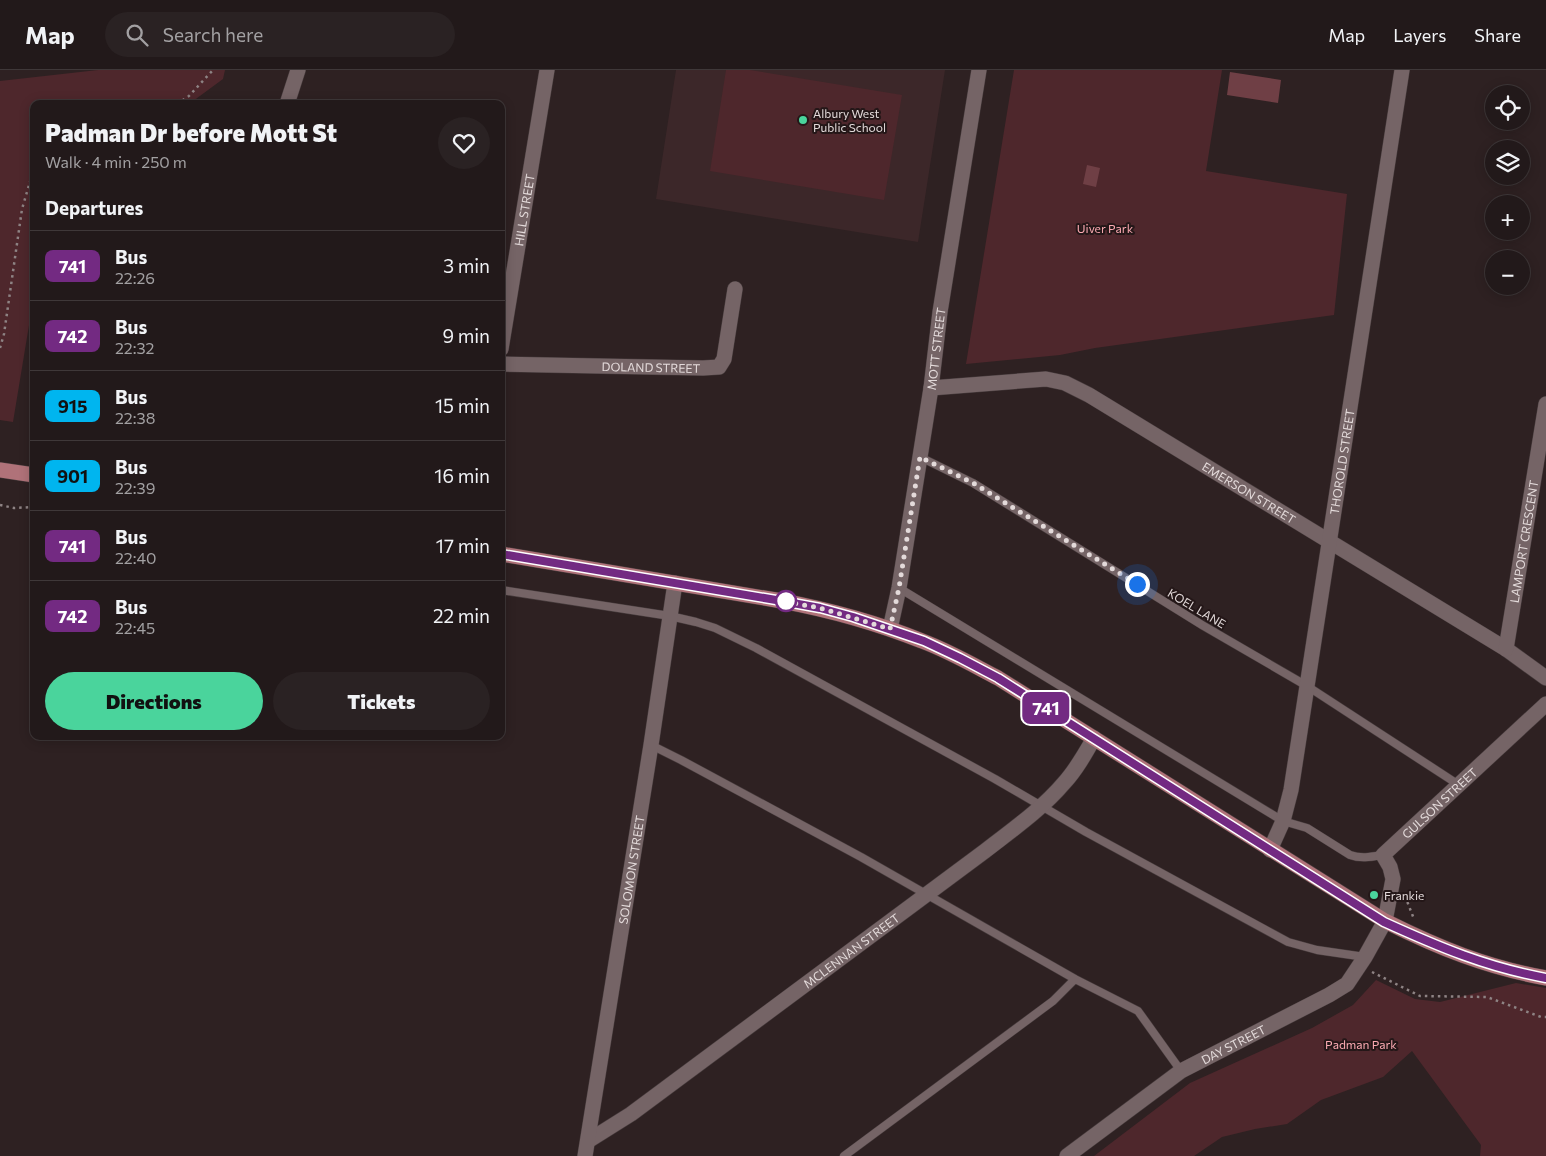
<!DOCTYPE html>
<meta charset="utf-8">
<style>
body{margin:0;font-family:Commissioner,sans-serif;background:#2a2223;color:#f1f3f6;height:100vh;display:flex;flex-direction:column;font-size:19px;white-space:nowrap}
*{box-sizing:border-box;margin:0}
p{font-size:16px;color:#a2a0a2}
.icon{flex:none;width:28px;height:28px;fill:none;stroke:currentColor;stroke-width:2;stroke-linecap:round;stroke-linejoin:round}
.map{position:relative;flex:1;overflow:hidden}
.drawer{position:absolute;left:30px;top:30px;width:475px;height:640px;display:flex;flex-direction:column;background:#22191a;border-radius:10px;box-shadow:0 2px 12px #0003,0 0 0 1px #3f3839}
.drawer>*{flex:none}
.badge{padding:0 10px;border-radius:8px;font-size:18px;line-height:32px}
.fabs{position:absolute;left:1485px;top:15px;display:grid;gap:10px}
.fabs a{display:grid;place-items:center;width:45px;height:45px;border-radius:50%;background:#22191a;box-shadow:0 2px 12px #0003,0 0 0 1px #3f3839;font-size:25px}
.you{position:absolute;width:25px;height:25px;margin:-12px;border:4px solid #fff;border-radius:50%;background:#1a73e8;box-shadow:0 0 0 8px #1a73e833}
.map>.badge{position:absolute;translate:-50% -50%;box-shadow:0 0 0 2px #fff}
h2{padding:0 15px;font-size:19px;line-height:45px}
.round{display:grid;place-items:center;flex:none;width:52px;height:52px;border-radius:26px;background:#2a2223}
.overview{display:flex;align-items:center;justify-content:space-between;height:85px;padding:0 15px}
h1{font-size:24px;font-weight:800;line-height:38px}
.primary-button{display:flex;gap:10px;margin-top:auto;padding:10px 15px}
.primary-button a{flex:1;height:58px;border-radius:30px;background:#4ad49c;color:#111;font-size:20px;font-weight:800;line-height:58px;text-align:center}
.primary-button a+a{background:#2a2223;color:#f1f3f6}
ul{padding:0;list-style:none}
li{display:flex;align-items:center;gap:15px;height:70px;padding:0 15px;border-top:1px solid #3f3839}
li div{flex:1}
li b{display:block;font-size:19px}
li em{font-style:normal}
li .badge{min-width:55px;font-weight:700;text-align:center}
header{display:flex;align-items:center;gap:30px;box-sizing:border-box;height:70px;padding:0 25px;background:#22191a;border-bottom:1px solid #3f3839}
header strong{font-size:24px}
nav{display:flex;gap:28px;margin-inline-start:auto;font-size:18px}
.search{width:350px;height:45px;background:#2a2223;display:flex;align-items:center;gap:12px;box-sizing:border-box;padding:0 18px;border-radius:28px;color:#a2a0a2;font-size:19px}
.map>svg:first-child{display:block}
</style>
<header>
<strong>Map</strong>
<div class="search"><svg class="icon" aria-label="search" viewBox="0 0 24 24"><circle cx="10" cy="10" r="6"/><path d="M15 15l6 6"/></svg>Search here</div>
<nav><a>Map</a><a>Layers</a><a>Share</a></nav>
</header>
<div class="map">
<svg width="1546" height="1086" viewBox="0 0 1546 1086">
<rect width="100%" height="100%" fill="#2e2122"/>
<path fill="#3c2729" d="M676 0H945L918 172 656 129Z"/>
<path fill="#4e272c" d="M98 0H225L223 9 189 34H34V225L13 352 0 350V11Z
M726 0H750L902 25 884 130 710 101Z
M1014 0H1222L1206 101 1347 124 1334 245 1095 278 1060 285 966 294Z
M1376 910 1415 929 1440 932 1516 913 1546 918V1086H1480L1481 1075 1412 981 1383 1007 1321 1030 1287 1054 1255 1059 1222 1067 1194 1086H1094L1190 1013 1312 958 1353 935Z"/>
<path fill="#6f3f45" d="M1230 2 1281 10 1278 33 1227 25Z
M1087 95 1100 98 1096 117 1083 114Z"/>
<g fill="none" stroke-linecap="round" stroke-linejoin="round">
<defs>
<path id="lane" d="M920 387 973 413 1202 555 1307 616 1459 715
M899 518 1283 751 1307 758 1350 785C1361 789 1371 787 1383 785
M501 520 670 546 696 552 715 558 756 578 995 709 1086 762 1288 872 1317 880 1365 887
M651 675 681 690 861 787 1075 909 1138 941 1181 1001
M844 1086 1053 931 1075 909"/>
<g id="street">
<path d="M287 34 298 0"/>
<path id="s1" d="M501 279 547 0"/>
<path id="s2" d="M501 294 703 298 719 297 724 289 735 219"/>
<path id="s3" d="M931 318 1046 309 1065 313 1089 325 1506 579 1546 608"/>
<path id="s4" d="M1506 579 1546 334"/>
<path id="s5" d="M1270 780 1283 751 1291 720 1402 0"/>
<path id="s6" d="M588 1071 631 1044 985 781C1012 760 1042 739 1064 713 1076 700 1085 684 1094 668"/>
<path id="s7" d="M585 1086 651 675 675 513"/>
<path id="s8" d="M1067 1086 1181 1001 1329 925 1347 914 1365 887 1385 851 1393 809 1390 797 1383 785 1546 634"/>
</g>
<g id="secondary">
<path id="s9" d="M890 559 899 518 920 387 931 318 940 242 979 0"/>
</g>
<path id="primary" d="M0 400 34 405
M501 484 782 531C830 540 877 553 922 571 949 581 973 595 998 608L1385 851C1439 878 1486 897 1546 908"/>
</defs>
<use href="#lane" stroke="#473c3d" stroke-width="9"/>
<use href="#street" stroke="#473c3d" stroke-width="16"/>
<use href="#secondary" stroke="#473c3d" stroke-width="16"/>
<use href="#primary" stroke="#473c3d" stroke-width="16"/>
<path stroke="#8e8384" stroke-width="2.5" stroke-dasharray="2.5 4" stroke-linecap="butt" d="M177 34 189 26 213 0
M0 278 4 264 22 139 34 98
M0 435 14 438 34 437
M1405 826 1414 849
M1372 902 1420 926 1487 927 1541 947H1546"/>
<use href="#lane" stroke="#756466" stroke-width="8"/>
<use href="#street" stroke="#756466" stroke-width="15"/>
<use href="#secondary" stroke="#756466" stroke-width="15"/>
<use href="#primary" stroke="#b07279" stroke-width="15"/>
</g>
<g fill="none" stroke-linecap="round" stroke-linejoin="round">
<defs>
<path id="line" d="M501 484 782 531 820 538 853 547 924 571 960 588 998 608 1384 852C1439 877 1486 897 1546 908"/>
</defs>
<use href="#line" stroke="#fff" stroke-width="11"/>
<use href="#line" stroke="#732a82" stroke-width="8"/>
<path stroke="#e3dada" stroke-width="5" stroke-dasharray="0 9" d="M786 531H782L820 538 890 559 899 518 920 387 973 413 1137 514"/>
</g>
<g fill="#4ad49c" stroke="#241718" stroke-width="2">
<circle cx="803" cy="50" r="5"/>
<circle cx="1374" cy="825" r="5"/>
</g>
<circle fill="#fff" stroke="#732a82" stroke-width="2.5" cx="786" cy="531" r="10"/>
<g text-anchor="middle" dominant-baseline="central" stroke-width="4" stroke-linejoin="round" paint-order="stroke">
<g font-size="12" fill="#e3dada" stroke="#241718" text-anchor="start">
<text x="813" y="43">Albury West<tspan x="813" dy="14">Public School</tspan></text>
<text x="1384" y="825">Frankie</text>
</g>
<g font-size="12" fill="#e3dada" stroke="#241718">
<text stroke="none"><textPath href="#s1" startOffset="141">HILL STREET</textPath></text>
<text stroke="none"><textPath href="#s9" startOffset="284">MOTT STREET</textPath></text>
<text stroke="none"><textPath href="#s2" startOffset="150">DOLAND STREET</textPath></text>
<text stroke="none"><textPath href="#s5" startOffset="396">THOROLD STREET</textPath></text>
<text stroke="none"><textPath href="#s3" startOffset="349">EMERSON STREET</textPath></text>
<text stroke="none"><textPath href="#s4" startOffset="109">LAMPORT CRESCENT</textPath></text>
<text transform="translate(1197 538) rotate(31)">KOEL LANE</text>
<text stroke="none"><textPath href="#s8" startOffset="549">GULSON STREET</textPath></text>
<text stroke="none"><textPath href="#s7" startOffset="290">SOLOMON STREET</textPath></text>
<text stroke="none"><textPath href="#s6" startOffset="325">MCLENNAN STREET</textPath></text>
<text stroke="none"><textPath href="#s8" startOffset="201">DAY STREET</textPath></text>
</g>
<g font-size="12" fill="#fdabb3" stroke="#241718">
<text x="1105" y="158">Uiver Park</text>
<text x="1361" y="974">Padman Park</text>
</g>
</g>
</svg>
<div class="fabs">
<a><svg class="icon" aria-label="locate" viewBox="0 0 24 24"><circle cx="12" cy="12" r="6"/><path d="M12 2v4M12 18v4M2 12h4M18 12h4"/></svg></a>
<a><svg class="icon" aria-label="layers" viewBox="0 0 24 24"><path d="M12 4l9 5-9 5-9-5zM3 14l9 5 9-5"/></svg></a>
<a>+</a>
<a>−</a>
</div>
<div class="you" style="left:1137px;top:514px"></div>
<b class="badge" style="left:1046px;top:638px;background:#732a82;color:#fff">741</b>
<section class="drawer">
<div class="overview"><div><h1>Padman Dr before Mott St</h1><p>Walk · 4 min · 250 m</p></div><a class="round"><svg class="icon" aria-label="heart" viewBox="0 0 24 24"><path d="M12 20l-8-8c-3-5 5-10 8-4 3-6 11-1 8 4z"/></svg></a></div>
<h2>Departures</h2>
<ul>
<li><span class="badge" style="background:#732a82;color:#fff">741</span><div><b>Bus</b><p>22:26</p></div><em>3 min</em></li>
<li><span class="badge" style="background:#732a82;color:#fff">742</span><div><b>Bus</b><p>22:32</p></div><em>9 min</em></li>
<li><span class="badge" style="background:#00b5ef;color:#111">915</span><div><b>Bus</b><p>22:38</p></div><em>15 min</em></li>
<li><span class="badge" style="background:#00b5ef;color:#111">901</span><div><b>Bus</b><p>22:39</p></div><em>16 min</em></li>
<li><span class="badge" style="background:#732a82;color:#fff">741</span><div><b>Bus</b><p>22:40</p></div><em>17 min</em></li>
<li><span class="badge" style="background:#732a82;color:#fff">742</span><div><b>Bus</b><p>22:45</p></div><em>22 min</em></li>
</ul>
<div class="primary-button"><a>Directions</a><a>Tickets</a></div>
</section>
</div>
